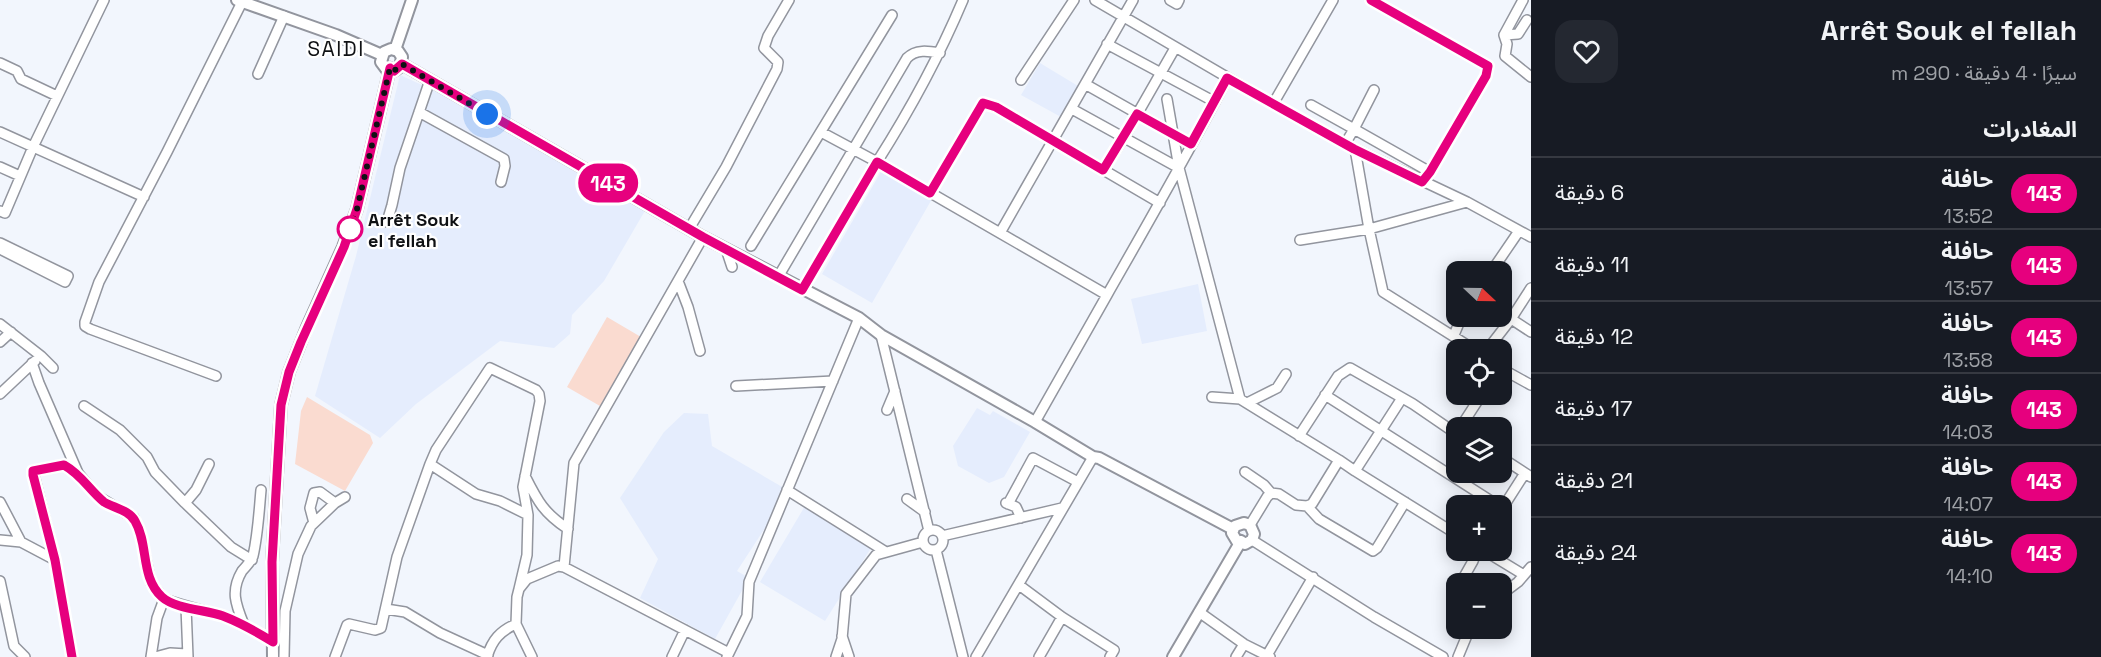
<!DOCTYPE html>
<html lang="ar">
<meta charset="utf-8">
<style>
body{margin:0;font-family:"Space Grotesk","Noto Sans Arabic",sans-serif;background:#242831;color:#f1f3f6;direction:rtl;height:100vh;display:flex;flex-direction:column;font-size:22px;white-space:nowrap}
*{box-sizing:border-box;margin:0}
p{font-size:20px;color:#9ea1a6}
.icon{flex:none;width:33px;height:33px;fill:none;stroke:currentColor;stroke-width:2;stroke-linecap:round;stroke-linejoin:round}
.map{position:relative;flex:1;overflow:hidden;direction:ltr}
.drawer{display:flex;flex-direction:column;background:#171b24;width:570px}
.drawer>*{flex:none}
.badge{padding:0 12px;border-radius:20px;font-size:21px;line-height:39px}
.needle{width:39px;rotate:112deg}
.buttons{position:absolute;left:1446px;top:261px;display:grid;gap:12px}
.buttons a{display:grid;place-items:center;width:66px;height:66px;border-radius:12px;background:#171b24;box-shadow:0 3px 15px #0003;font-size:30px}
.you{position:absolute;width:30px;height:30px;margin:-15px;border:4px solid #fff;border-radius:50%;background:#1a73e8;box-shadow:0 0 0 9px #1a73e833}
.map>.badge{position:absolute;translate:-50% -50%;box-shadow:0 0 0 3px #fff}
h2{padding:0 24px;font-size:22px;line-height:54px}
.round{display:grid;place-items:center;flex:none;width:63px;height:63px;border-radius:18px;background:#242831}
.head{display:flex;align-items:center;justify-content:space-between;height:102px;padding:0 24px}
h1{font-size:28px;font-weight:600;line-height:45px}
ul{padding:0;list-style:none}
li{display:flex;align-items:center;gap:18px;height:72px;padding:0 24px;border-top:2px solid #363941}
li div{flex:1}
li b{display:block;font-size:22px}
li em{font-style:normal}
li .badge{min-width:66px;font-weight:700;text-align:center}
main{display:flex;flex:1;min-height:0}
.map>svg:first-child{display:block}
</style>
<main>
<section class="drawer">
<div class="head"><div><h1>Arrêt Souk el fellah</h1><p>سيرًا · 4 دقيقة · 290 m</p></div><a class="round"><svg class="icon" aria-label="heart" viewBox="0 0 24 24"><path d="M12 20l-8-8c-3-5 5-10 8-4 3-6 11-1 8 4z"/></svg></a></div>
<h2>المغادرات</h2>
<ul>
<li><span class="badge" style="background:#e6007e;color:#fff">143</span><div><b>حافلة</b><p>13:52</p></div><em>6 دقيقة</em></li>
<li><span class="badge" style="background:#e6007e;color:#fff">143</span><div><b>حافلة</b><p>13:57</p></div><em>11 دقيقة</em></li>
<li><span class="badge" style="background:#e6007e;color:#fff">143</span><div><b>حافلة</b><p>13:58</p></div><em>12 دقيقة</em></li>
<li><span class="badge" style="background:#e6007e;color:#fff">143</span><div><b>حافلة</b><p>14:03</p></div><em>17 دقيقة</em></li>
<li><span class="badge" style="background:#e6007e;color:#fff">143</span><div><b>حافلة</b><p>14:07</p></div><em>21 دقيقة</em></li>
<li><span class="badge" style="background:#e6007e;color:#fff">143</span><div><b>حافلة</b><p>14:10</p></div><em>24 دقيقة</em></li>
</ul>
</section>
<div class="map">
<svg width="1531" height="657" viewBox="0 0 1531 657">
<rect width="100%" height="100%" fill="#f2f6fd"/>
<path fill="#e5edfd" d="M1040 63 1078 86 1061 117 1021 95Z
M400 75 442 94 646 209 604 281 572 315 570 334 554 348 500 341 416 404 380 438 315 396 356 256Z
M882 170 932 199 872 303 822 274Z
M1198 284 1207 331 1142 344 1131 299Z
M977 408 990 415 993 411 1030 432 1004 477 989 483 958 466 953 446Z
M684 413 708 414 712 446 784 488 780 505 737 571 749 578 715 639 640 598 658 559 620 498 664 432Z
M805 506 871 548 825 621 760 582Z"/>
<path fill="#fadbd0" d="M607 317 641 337 600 406 567 387Z
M307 397 370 435 373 443 345 491 295 464 301 411Z"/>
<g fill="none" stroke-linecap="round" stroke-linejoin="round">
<defs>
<path id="minor" d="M1095 0 1273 104 1355 149 1467 202 1531 237
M1170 0 1177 4 1179 0
M1371 0 1488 66 1486 76 1430 172 1422 182
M1504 35 1518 34 1527 20
M1107 44 1215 102
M1505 56 1507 44 1504 35 1523 0
M1505 56 1531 77
M0 63 17 71 21 79 57 96
M258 74 284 16
M1021 80 1074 0
M1085 84 1191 144
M1374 90 1354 129 1430 172
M1167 99 1179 168 1240 399
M1273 104 1333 0
M1311 105 1354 129 1345 144
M1072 109 1179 168
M419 112 504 159 505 166 501 182
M0 132 144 197
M821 132 877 162C910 110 939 57 963 0
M0 167 20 176
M1103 170 1123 139 1175 48
M930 193 983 103 996 107 1160 203
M1467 202 1369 229 1383 292 1475 350
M0 211 5 213 33 147 104 0
M387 222 392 205 400 168 430 80
M689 229 726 167 777 69 778 62 764 48 768 36 789 0
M1000 233 1107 295 1035 422
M1300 240 1369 229 1355 149
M0 243 68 276 65 282 0 249
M751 246 892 15
M726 249 732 267
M1491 272 1519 231
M778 277 907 58C916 49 928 51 940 53
M678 281 688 307 700 351
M802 290 877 162 1000 233 1133 0
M1107 295C1148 223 1189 152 1227 79
M1502 313 1531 332
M0 324 41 356 53 368
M881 335 929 531
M1454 335 1462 316
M0 342 11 332
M1487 350 1511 319 1531 288
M32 363 39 383 78 473
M1502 369 1531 385
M216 376 90 329 85 326V322L99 282 167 152 242 2
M736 386 833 381
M0 394 35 361
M1325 395 1499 506
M1212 397 1240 399 1339 460
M1247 403 1277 388 1286 374
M84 406 120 430 147 457 155 472 185 503 231 547 252 560
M887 410 895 391
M1460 428 1482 394
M1299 436 1338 376 1350 368 1413 404 1448 428 1456 429
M1502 458 1531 477
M430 464 476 494 500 501 528 515
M1355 471 1456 534
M1245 472 1264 485 1271 493
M525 476C538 502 544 513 568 529
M787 490 886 552
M907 499 925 512
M0 502 21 542 0 540
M185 503 196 490 209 464
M1006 503 1016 507 1021 518
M1008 504 1033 458 1078 482
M1307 506 1319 519 1373 551 1377 548 1405 502
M1502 509 1525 473
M314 523 310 508 314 493 320 492 335 503
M1250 525 1267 497 1271 493 1279 494 1296 505 1307 506 1312 504 1339 460 1355 471 1402 398
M923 540a10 10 0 1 1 20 0a10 10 0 1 1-20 0Z
M942 536 1062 508
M1252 540 1374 617 1443 657
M21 542 55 560
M936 550 963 657
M1483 550 1524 575
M564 567 574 463 703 237
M0 581 14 646 25 657
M1460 584 1473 561 1477 550
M1019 585 1062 617 1114 650 1110 657
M1502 594 1518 582 1531 567
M1452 599 1456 590
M186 607 188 657
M386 609 405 612 440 633 488 655
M1199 612 1244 644 1270 657
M244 625C236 605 230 591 242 571 246 566 251 562 253 556 258 534 259 512 261 490
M842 636 849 657
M72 657 55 560 33 471 64 465 78 473 97 496 134 518 140 532 151 583 164 599
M151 657 157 618 164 599C183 606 203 610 222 616 240 622 256 632 273 642
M155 657 170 653 187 654
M284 657 285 611 298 554 311 526 335 503 345 497
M335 657 347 625 349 624 375 630 381 628 397 557 430 464 436 450 490 368 536 390 539 394 540 401 523 487 528 515 527 555 519 589
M487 657C492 640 500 631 516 624
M532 657 516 624 517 597 519 589 527 579 558 566 564 567 729 653
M672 657 685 630
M727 657 747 616 749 582 859 318
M836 657 842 639 846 594 876 555 923 542
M976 657 1093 457
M1039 657 1062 617
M1236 657 1244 644
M1266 657 1313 577
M1458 657 1470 628"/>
<path id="major" d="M237 0 336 35 382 55
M391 49 398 51 402 57 400 67 394 71 390 68 387 70 381 62 384 52Z
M395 50 412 0
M402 64 703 237 859 318 881 335 1035 422 1093 457 1099 458 1233 529
M1244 523 1250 525 1254 534 1252 540 1245 544 1241 541 1238 543 1232 533 1235 526Z
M273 657 272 562 281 405 289 372 307 327 343 247 357 209 390 68
M1173 657 1241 541"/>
</defs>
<use href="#minor" stroke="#92959e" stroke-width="12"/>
<use href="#major" stroke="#92959e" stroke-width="14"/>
<use href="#minor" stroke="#fff" stroke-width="9"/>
<use href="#major" stroke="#fff" stroke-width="10"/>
</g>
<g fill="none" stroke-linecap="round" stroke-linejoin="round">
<defs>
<path id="line" d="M72 657 55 560 33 475V471L64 465C82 475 89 490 104 502 114 508 129 510 135 521 149 545 140 577 162 597 175 609 207 610 223 616 241 623 257 632 273 642L272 562 281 405 289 372 301 342 344 247 357 209 390 68 394 71 402 64 703 237 802 290 877 162 930 193 983 103 996 107 1103 170 1137 114 1191 144 1227 78 1354 149 1422 182 1430 172 1486 76 1488 66 1371 0"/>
</defs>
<use href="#line" stroke="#fff" stroke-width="14"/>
<use href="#line" stroke="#e6007e" stroke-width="9"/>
<path stroke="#0f1114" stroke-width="6" stroke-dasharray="0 10.8" d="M350 229 357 209 390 68 394 71 402 64 487 114"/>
</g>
<circle fill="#fff" stroke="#e6007e" stroke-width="3" cx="350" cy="229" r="12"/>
<g text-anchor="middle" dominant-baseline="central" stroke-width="4.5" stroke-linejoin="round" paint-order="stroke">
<g font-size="18" font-weight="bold" fill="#0f1114" stroke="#fff" text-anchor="start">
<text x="368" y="219">Arrêt Souk<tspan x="368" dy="21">el fellah</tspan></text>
</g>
<g font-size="21" letter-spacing="1.5" fill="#0f1114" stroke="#fff">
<text x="336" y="48">SAIDI</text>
</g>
</g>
</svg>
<div class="buttons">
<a><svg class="needle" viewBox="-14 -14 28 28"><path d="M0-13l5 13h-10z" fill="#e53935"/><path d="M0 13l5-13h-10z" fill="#9ea1a6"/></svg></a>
<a><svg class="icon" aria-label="locate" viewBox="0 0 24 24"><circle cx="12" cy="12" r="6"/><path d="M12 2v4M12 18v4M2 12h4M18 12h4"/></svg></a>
<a><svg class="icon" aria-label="layers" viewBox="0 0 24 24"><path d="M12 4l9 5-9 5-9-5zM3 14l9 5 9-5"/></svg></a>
<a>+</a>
<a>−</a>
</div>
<div class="you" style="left:487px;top:114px"></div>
<b class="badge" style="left:608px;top:183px;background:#e6007e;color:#fff">143</b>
</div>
</main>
